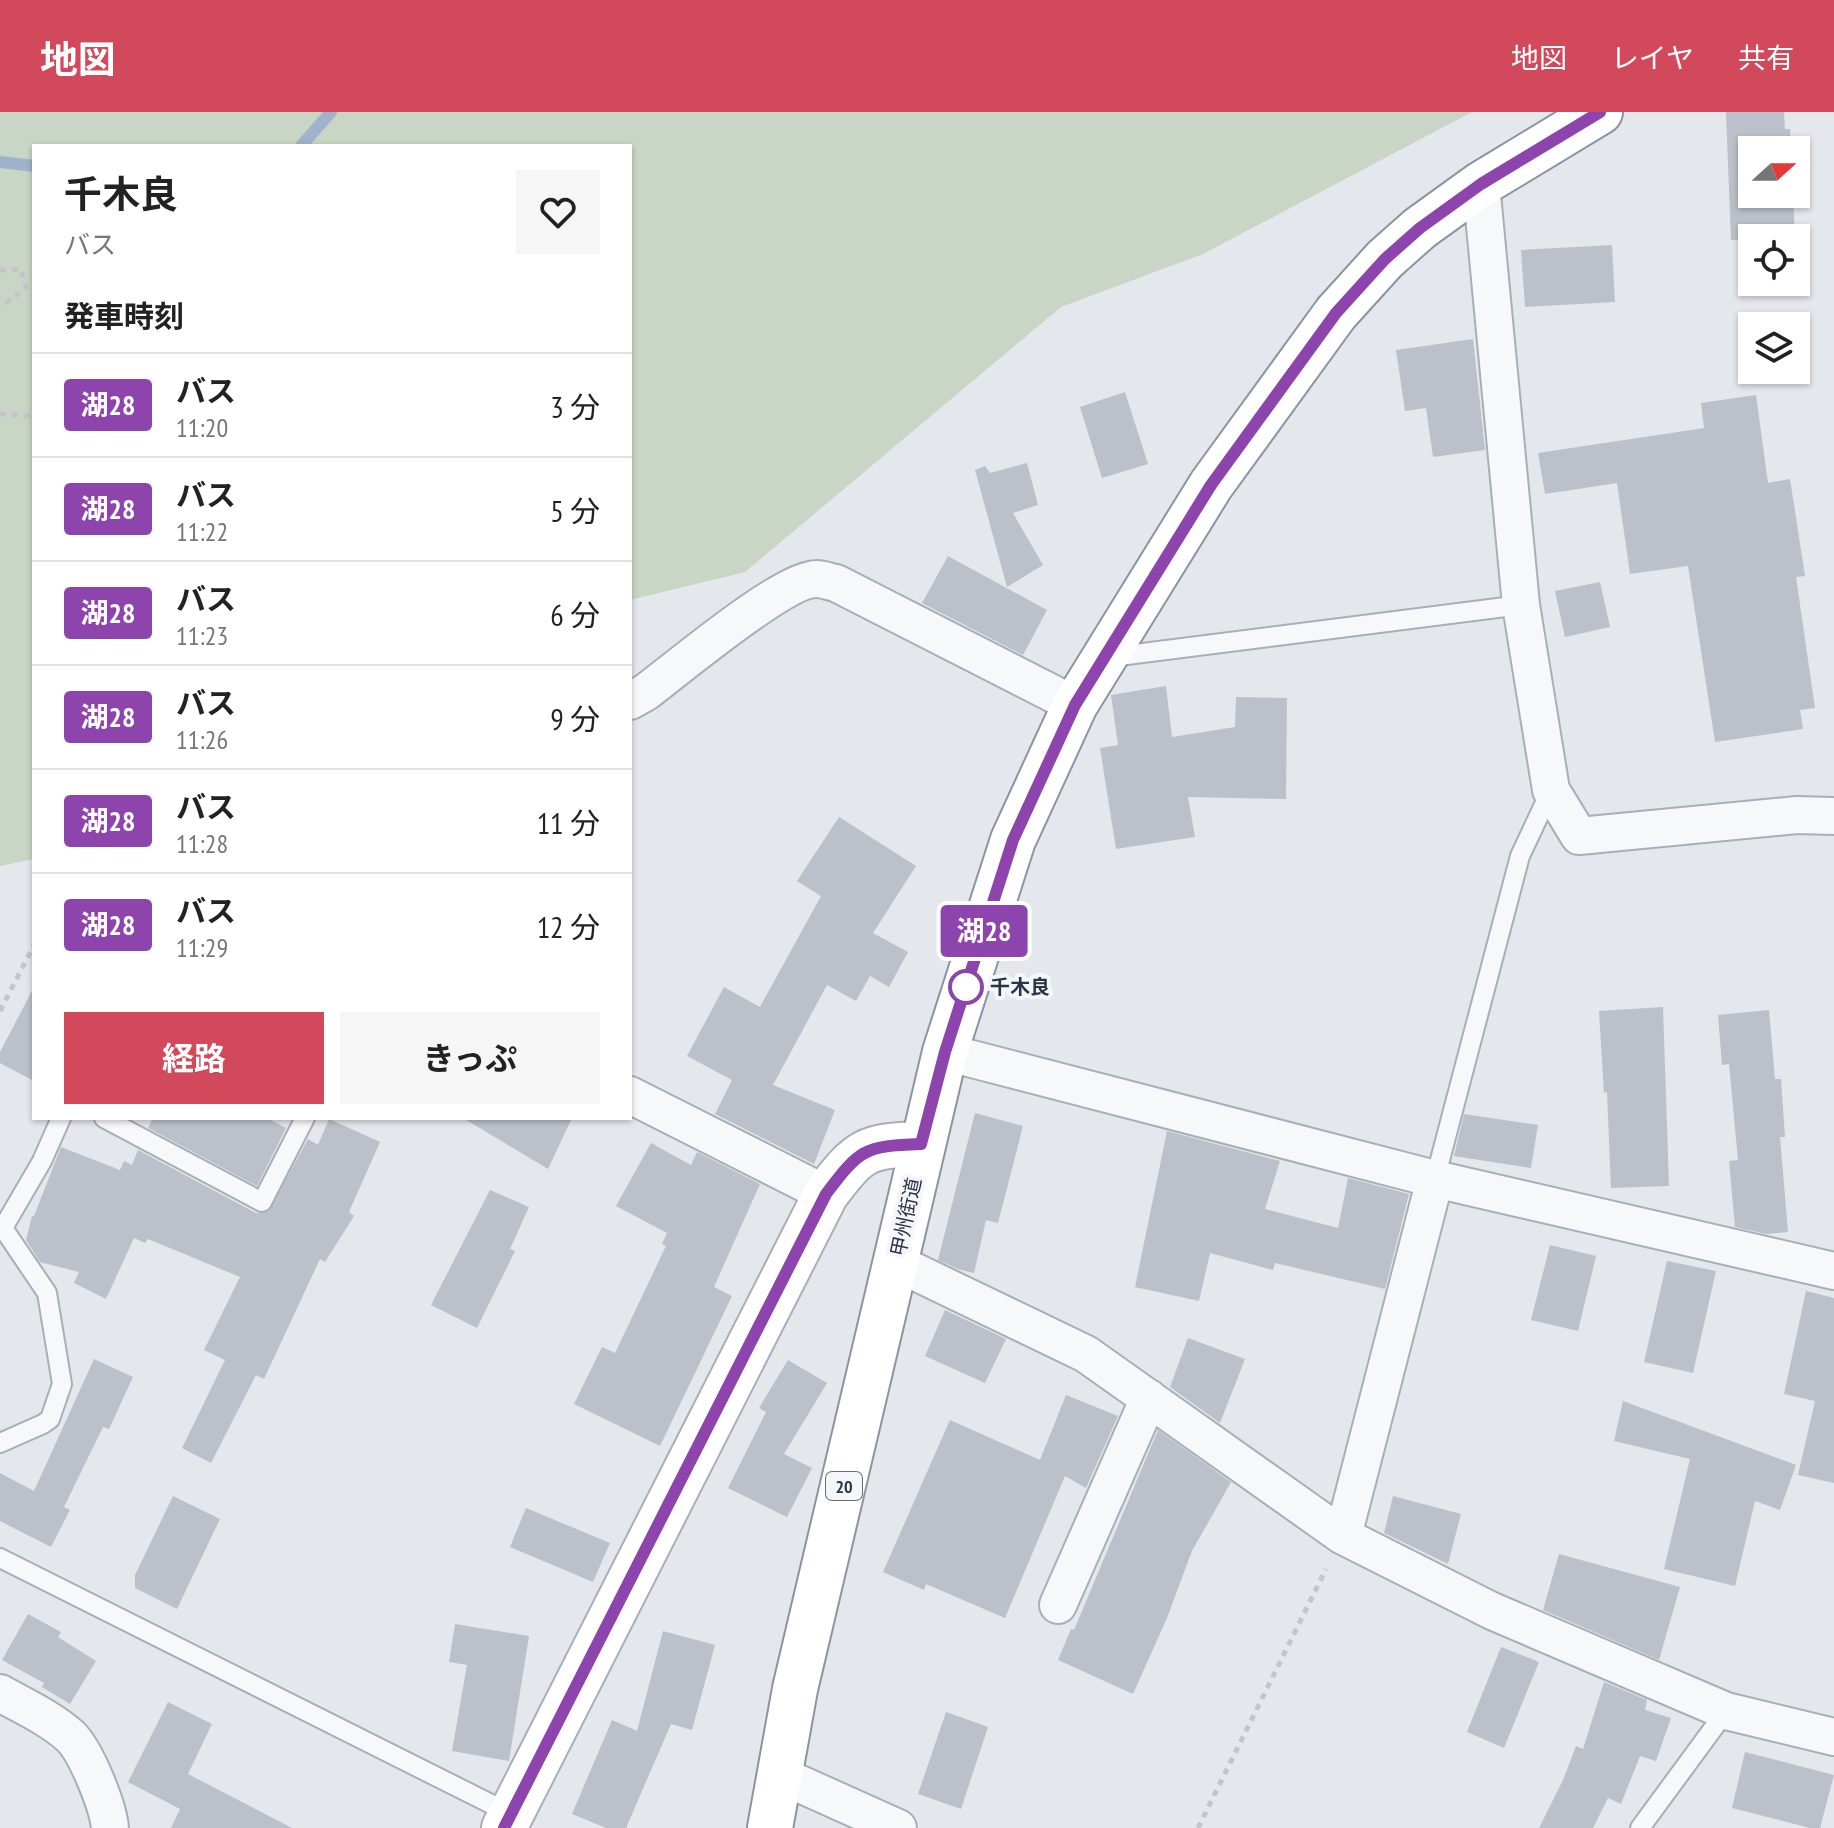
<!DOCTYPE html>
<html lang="ja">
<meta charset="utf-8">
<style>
body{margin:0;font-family:"PT Sans Narrow","Noto Sans JP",sans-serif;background:#f6f6f6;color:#222;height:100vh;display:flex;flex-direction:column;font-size:30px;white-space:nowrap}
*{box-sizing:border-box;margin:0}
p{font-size:26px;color:#767676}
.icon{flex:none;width:44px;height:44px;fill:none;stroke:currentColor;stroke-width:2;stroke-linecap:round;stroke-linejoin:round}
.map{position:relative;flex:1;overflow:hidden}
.panel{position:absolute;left:32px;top:32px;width:600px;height:976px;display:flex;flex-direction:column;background:#fff;border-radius:0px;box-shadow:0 2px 6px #0004}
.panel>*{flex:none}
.badge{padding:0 16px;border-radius:6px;font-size:28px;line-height:52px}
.needle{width:52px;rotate:69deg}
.tools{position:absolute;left:1738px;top:24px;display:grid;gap:16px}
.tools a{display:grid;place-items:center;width:72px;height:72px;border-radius:0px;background:#fff;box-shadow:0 2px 6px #0004;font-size:40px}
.map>.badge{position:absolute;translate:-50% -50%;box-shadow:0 0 0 4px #fff}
h2{padding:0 32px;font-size:30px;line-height:72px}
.round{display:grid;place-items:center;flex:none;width:84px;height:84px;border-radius:0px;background:#f6f6f6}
.headline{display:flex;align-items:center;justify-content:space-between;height:136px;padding:0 32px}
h1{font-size:38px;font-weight:700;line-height:60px}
.cta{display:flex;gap:16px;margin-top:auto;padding:16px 32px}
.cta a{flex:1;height:92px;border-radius:0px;background:#d1495b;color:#fff;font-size:32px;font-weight:700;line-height:92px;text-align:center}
.cta a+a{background:#f6f6f6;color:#222}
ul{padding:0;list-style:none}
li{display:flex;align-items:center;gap:24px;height:104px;padding:0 32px;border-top:2px solid #e0e0e0}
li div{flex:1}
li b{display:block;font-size:30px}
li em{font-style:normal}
li .badge{min-width:88px;font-weight:700;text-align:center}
header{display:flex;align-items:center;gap:48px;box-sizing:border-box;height:112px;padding:0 40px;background:#d1495b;color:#fff}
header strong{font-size:38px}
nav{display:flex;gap:44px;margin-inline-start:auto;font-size:28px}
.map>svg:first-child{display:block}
</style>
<header>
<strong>地図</strong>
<nav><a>地図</a><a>レイヤ</a><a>共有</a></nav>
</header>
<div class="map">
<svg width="1834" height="1716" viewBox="0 0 1834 1716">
<rect width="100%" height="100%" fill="#e4e7ec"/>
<path fill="#c9d6c5" d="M0 0H1472L1203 142 1061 195 745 460 630 488V34H34V747L0 754Z"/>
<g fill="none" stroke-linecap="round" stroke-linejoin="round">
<path stroke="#9fb4cc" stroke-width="12" d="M301 34 331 0
M0 50 34 54"/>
</g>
<path fill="#bbc0ca" d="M1726 0H1784L1785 17H1790L1791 38H1752V82H1793L1795 125 1731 128Z
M1612 133 1615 190 1525 195 1521 138Z
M1473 227 1485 338 1433 345 1426 296 1405 299 1396 238Z
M1125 280 1148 352 1102 366 1080 295Z
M1756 283 1768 371 1790 367 1805 464 1796 465 1815 596 1800 598 1803 617 1715 630 1688 454 1630 462 1617 371 1545 382 1538 341 1704 316 1701 291Z
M1027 351 1038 393 1013 401 1043 453 1007 475 975 358 985 354 990 361Z
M948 444 1047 498 1023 543 922 491Z
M1600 470 1610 515 1565 525 1555 479Z
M1166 574 1172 625 1235 615 1236 585 1287 586 1286 687 1188 685 1195 725 1116 737 1100 636 1118 633 1111 583Z
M839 705 916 754 873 821 908 840 889 875 870 864 856 889 827 873 773 973 835 998 814 1052 715 1002 732 968 687 944 724 875 760 895 821 784 797 769Z
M34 875V969L0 951V940Z
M1663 895 1669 1074 1611 1076 1607 980 1604 981 1599 899Z
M1769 898 1775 967H1781L1785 1025H1780L1788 1120 1766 1122 1735 1115 1729 1049 1738 1048 1729 952 1722 953 1718 903Z
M975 1001 1023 1014 998 1111 986 1108 974 1161 958 1157 938 1148Z
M1464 1002 1538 1013 1531 1056 1454 1044Z
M153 1006H267L286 1016 257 1074 148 1016Z
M463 1006H572L548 1057Z
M329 1007 380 1030 349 1100 354 1104 325 1150 320 1147 264 1267 256 1263 211 1351 182 1336 225 1248 204 1238 240 1165 148 1127 145 1131 134 1126 106 1187 74 1171 79 1160 40 1150 26 1128 32 1104H34L61 1035 120 1058 124 1049 132 1053 138 1038 256 1101 268 1100 308 1027 318 1033Z
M1167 1019 1280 1049 1265 1097 1338 1116 1348 1066 1409 1082 1385 1177 1275 1151 1273 1158 1210 1141 1199 1189 1135 1175Z
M651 1031 691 1053 697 1040 760 1072 714 1175 732 1184 660 1334 574 1292 602 1235 615 1241 666 1134 662 1132 667 1121 616 1094Z
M490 1078 529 1095 510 1137 515 1139 477 1216 431 1193Z
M1550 1133 1596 1144 1578 1219 1531 1208Z
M1667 1149 1716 1159 1693 1261 1644 1250Z
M1806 1179 1834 1186V1371L1798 1363 1815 1289 1784 1282Z
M945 1198 1006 1227 985 1271 925 1244Z
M1188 1226 1245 1247 1220 1311 1170 1275Z
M94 1247 133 1265 109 1317 103 1315 64 1395 70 1398 51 1435 0 1409V1361L34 1379Z
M788 1248 827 1271 784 1342 812 1356 787 1405 728 1376 766 1300 759 1296Z
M1066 1283 1118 1304 1086 1376 1065 1364 1005 1506 926 1472 924 1478 883 1460 950 1308 1040 1348Z
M1623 1289 1796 1353 1780 1398 1755 1389 1735 1474 1664 1457 1690 1347 1614 1329Z
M1158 1318 1231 1370 1192 1439 1167 1506 1133 1582 1058 1548 1071 1517 1074 1518Z
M173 1384 220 1407 177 1497 135 1476V1463Z
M1393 1384 1461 1402 1448 1452 1384 1421Z
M526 1396 610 1431 593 1470 510 1435Z
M1559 1442 1680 1475 1659 1548 1543 1498Z
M28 1502 61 1520 58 1525 96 1549 70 1592 42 1575 44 1571 2 1548Z
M455 1512 529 1524 509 1649 452 1639 467 1553 449 1550Z
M663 1519 715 1533 692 1618 671 1612 626 1716H606L572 1702 612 1608 637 1619Z
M1501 1535 1539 1550 1504 1636 1467 1620Z
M1604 1570 1647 1588 1645 1598 1671 1606 1656 1649 1640 1644 1621 1692 1608 1686 1593 1716H1539L1563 1668 1576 1634 1583 1637Z
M168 1590 212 1612 188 1662 292 1716H171L180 1697 128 1670Z
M946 1600 988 1615 961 1697 918 1682Z
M1745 1640 1834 1663 1820 1716H1810L1732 1696Z"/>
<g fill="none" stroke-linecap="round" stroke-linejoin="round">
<defs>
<path id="service" d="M1111 545 1521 493
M104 1006 262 1090 305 1006
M1435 1067 1520 744 1551 678
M0 1331 43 1312 50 1307 62 1272 47 1181 3 1116 42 1049 61 1006
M0 1446 511 1702
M1640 1716 1726 1599"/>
<path id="minor" d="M1481 72 1521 493 1551 678 1579 724 1797 703 1834 704
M630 589 646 580C677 557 784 466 817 467 823 467 830 470 836 471L1075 593
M945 940 1435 1067 1834 1159
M630 983 826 1082
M897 1151 1086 1242 1343 1424 1492 1499 1726 1599 1834 1625
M1343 1424 1435 1067
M1058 1493 1149 1286
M0 1581C23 1594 50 1606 70 1624 86 1639 108 1694 110 1716
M780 1663 898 1716"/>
<path id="secondary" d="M504 1716 826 1082C860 1037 865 1034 921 1032"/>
<path id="trunk" d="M770 1716 795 1577 945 940 1013 728 1075 593 1211 373 1336 201 1385 147 1420 116 1481 72 1600 0"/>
</defs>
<use href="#service" stroke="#a9aeb7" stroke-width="22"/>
<use href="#minor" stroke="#a9aeb7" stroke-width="40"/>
<use href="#secondary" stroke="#a9aeb7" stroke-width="48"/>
<use href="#trunk" stroke="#8b94a3" stroke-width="48"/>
<path stroke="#c2c5cb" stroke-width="5" stroke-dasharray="6 6" stroke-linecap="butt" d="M0 158 21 157 26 176 0 195
M0 302 34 304
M0 899 34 833
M1198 1716 1326 1457"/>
<use href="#service" stroke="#f7f8fa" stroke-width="18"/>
<use href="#minor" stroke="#f7f8fa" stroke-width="36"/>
<use href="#secondary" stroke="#fff" stroke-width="44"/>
<use href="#trunk" stroke="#fff" stroke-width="44"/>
</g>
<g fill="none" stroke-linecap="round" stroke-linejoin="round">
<defs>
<path id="line" d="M504 1716 826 1082C860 1037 864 1034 921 1032L945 940 1013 728 1075 593 1211 373 1336 201 1385 147 1420 116 1481 72 1600 0"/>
</defs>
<use href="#line" stroke="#fff" stroke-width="18"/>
<use href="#line" stroke="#8e44ad" stroke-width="12"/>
</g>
<circle fill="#fff" stroke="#8e44ad" stroke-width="4" cx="966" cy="875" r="16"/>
<g text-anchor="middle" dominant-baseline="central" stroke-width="8" stroke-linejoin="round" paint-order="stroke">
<rect fill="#f4f6f9" stroke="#676e7b" stroke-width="2" x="826" y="1360" width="36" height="28" rx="6"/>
<g font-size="18" font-weight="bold" fill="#2b3445">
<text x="844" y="1374">20</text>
</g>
<g font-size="20" font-weight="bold" fill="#2b3445" stroke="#f4f6f9" text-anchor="start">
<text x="990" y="875">千木良</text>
</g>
<g font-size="20" fill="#2b3445" stroke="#f4f6f9">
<text transform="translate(906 1105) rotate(-78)">甲州街道</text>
</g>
</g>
</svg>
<div class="tools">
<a><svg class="needle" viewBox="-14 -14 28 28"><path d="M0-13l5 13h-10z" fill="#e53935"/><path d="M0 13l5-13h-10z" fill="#767676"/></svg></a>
<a><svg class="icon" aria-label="locate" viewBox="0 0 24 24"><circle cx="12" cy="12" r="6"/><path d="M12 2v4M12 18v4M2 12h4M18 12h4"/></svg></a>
<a><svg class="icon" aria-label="layers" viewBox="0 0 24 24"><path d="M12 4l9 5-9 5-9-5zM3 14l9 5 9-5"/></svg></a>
</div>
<b class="badge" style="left:984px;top:819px;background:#8e44ad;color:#fff">湖28</b>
<section class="panel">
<div class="headline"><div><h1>千木良</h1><p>バス</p></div><a class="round"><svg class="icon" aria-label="heart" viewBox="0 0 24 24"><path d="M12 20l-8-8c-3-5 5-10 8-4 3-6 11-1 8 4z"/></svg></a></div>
<h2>発車時刻</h2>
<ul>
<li><span class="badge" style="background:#8e44ad;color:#fff">湖28</span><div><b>バス</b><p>11:20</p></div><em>3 分</em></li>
<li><span class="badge" style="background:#8e44ad;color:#fff">湖28</span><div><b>バス</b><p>11:22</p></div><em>5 分</em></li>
<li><span class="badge" style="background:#8e44ad;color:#fff">湖28</span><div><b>バス</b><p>11:23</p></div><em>6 分</em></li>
<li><span class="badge" style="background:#8e44ad;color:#fff">湖28</span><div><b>バス</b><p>11:26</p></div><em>9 分</em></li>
<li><span class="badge" style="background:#8e44ad;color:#fff">湖28</span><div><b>バス</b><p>11:28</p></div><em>11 分</em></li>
<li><span class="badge" style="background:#8e44ad;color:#fff">湖28</span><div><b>バス</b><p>11:29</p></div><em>12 分</em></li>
</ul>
<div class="cta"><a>経路</a><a>きっぷ</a></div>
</section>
</div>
